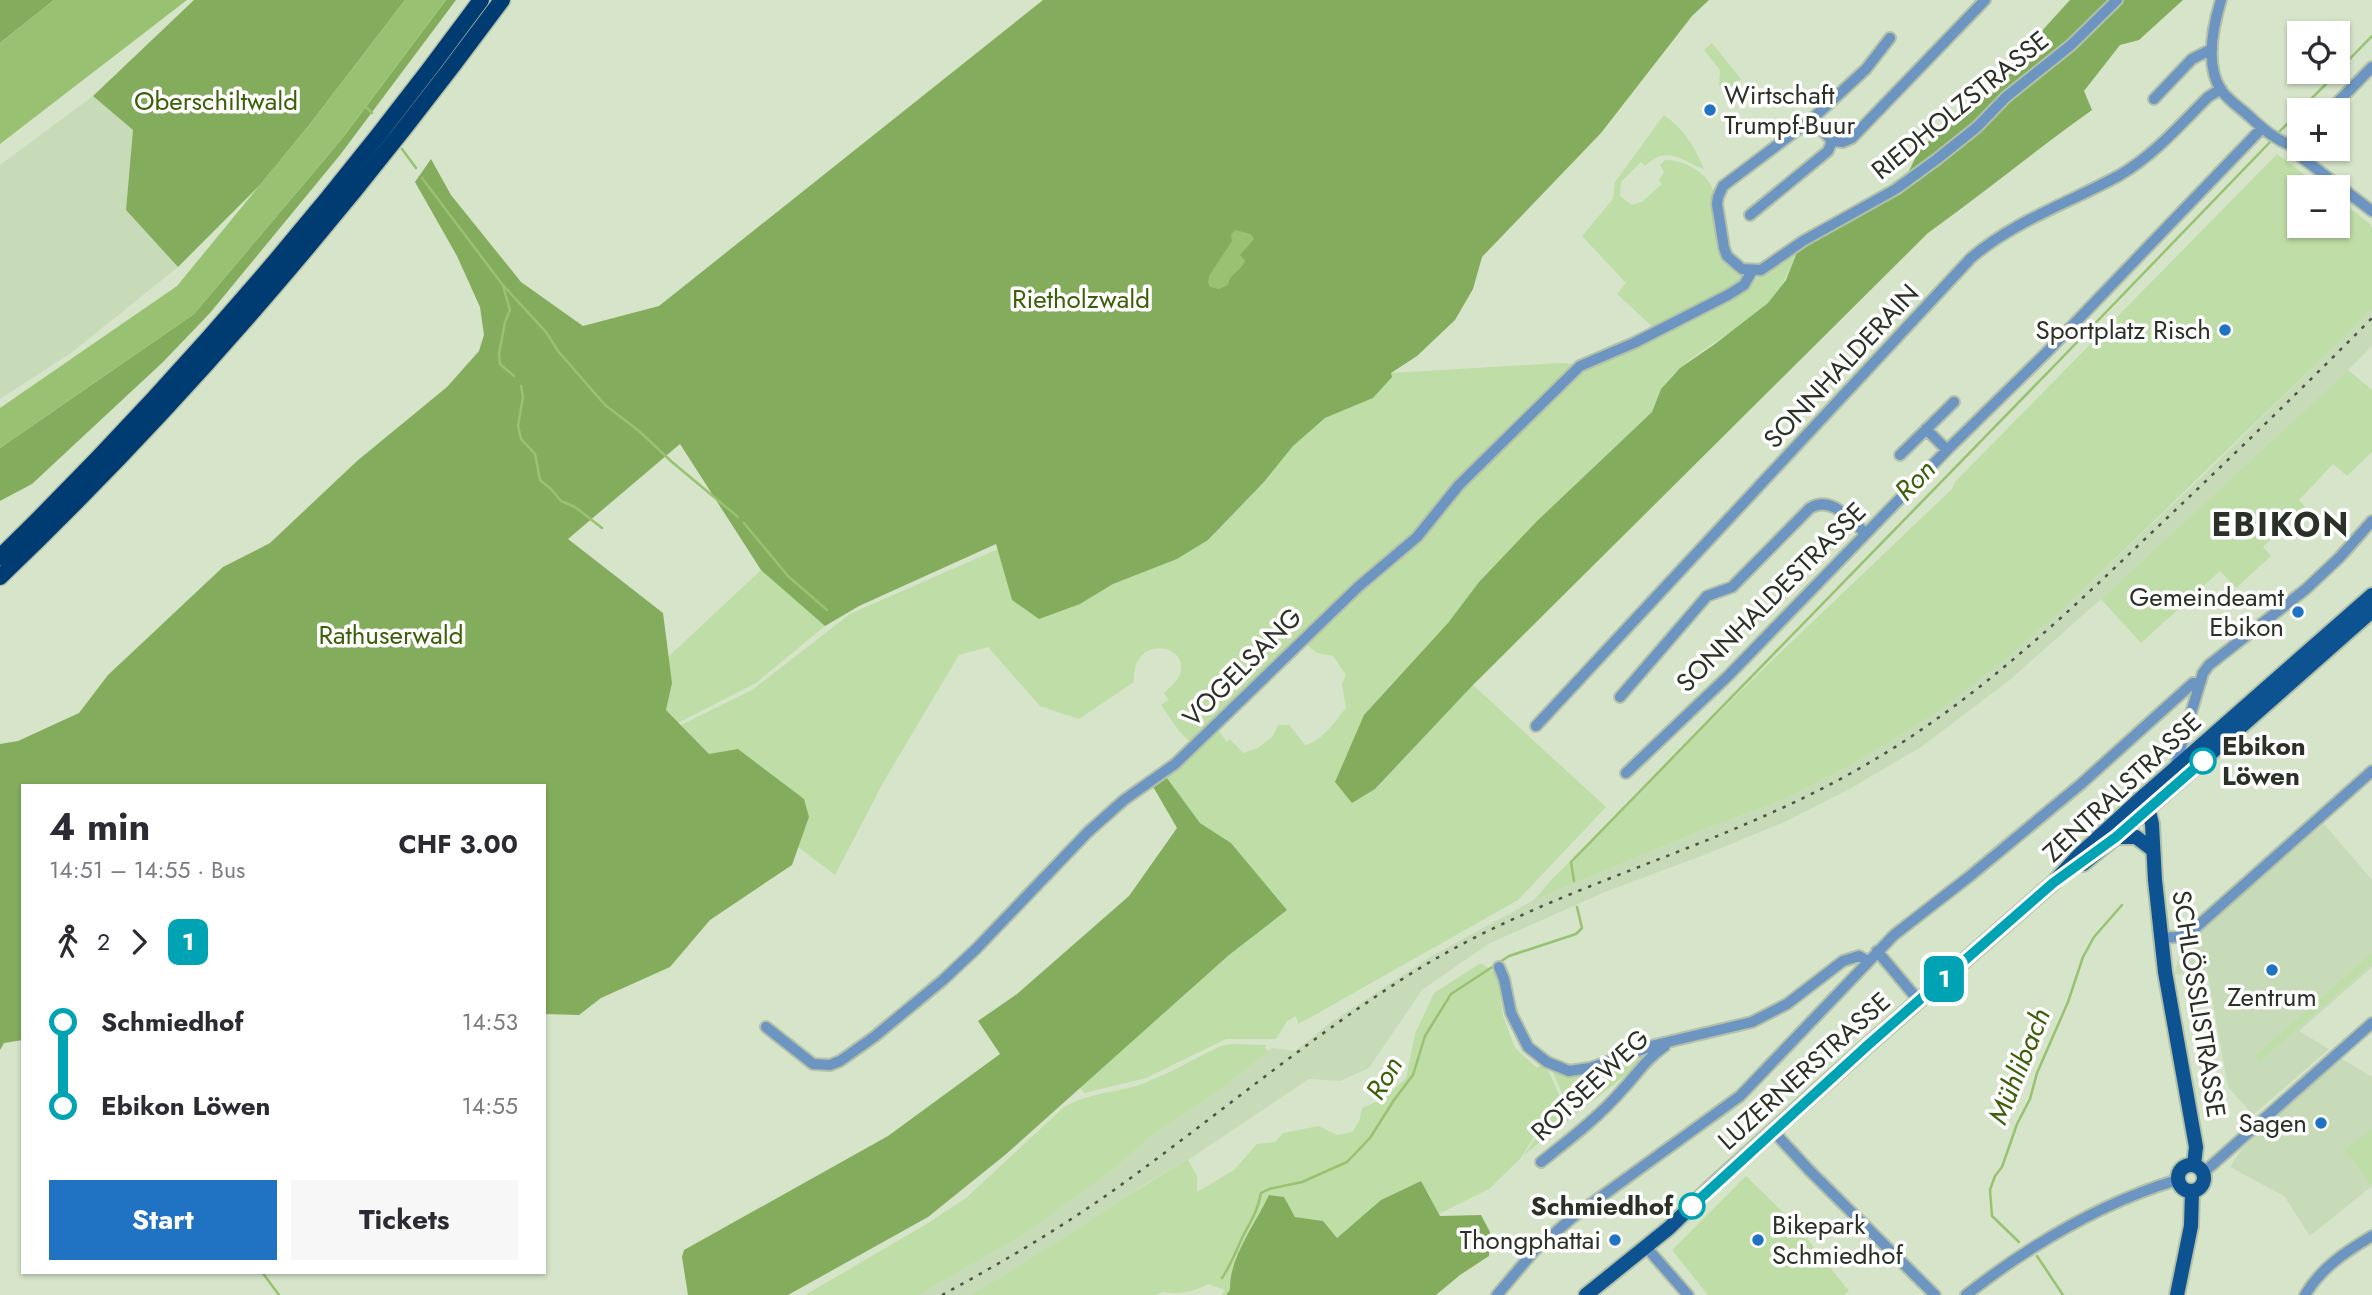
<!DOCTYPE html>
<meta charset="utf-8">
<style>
body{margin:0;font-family:Jost,sans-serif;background:#f7f7f7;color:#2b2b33;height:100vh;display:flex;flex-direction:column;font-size:26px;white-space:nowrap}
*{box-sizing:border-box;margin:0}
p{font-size:23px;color:#7c7c81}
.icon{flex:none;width:38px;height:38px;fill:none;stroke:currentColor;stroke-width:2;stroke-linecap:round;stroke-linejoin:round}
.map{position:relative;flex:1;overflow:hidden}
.side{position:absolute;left:21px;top:784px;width:525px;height:490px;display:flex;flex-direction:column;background:#fff;border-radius:0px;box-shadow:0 2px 5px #0004}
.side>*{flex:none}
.badge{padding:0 14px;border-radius:10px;font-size:24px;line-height:46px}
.fabs{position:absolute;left:2287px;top:21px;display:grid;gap:14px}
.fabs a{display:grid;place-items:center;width:63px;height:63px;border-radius:0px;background:#fff;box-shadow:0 2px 5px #0004;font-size:35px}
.map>.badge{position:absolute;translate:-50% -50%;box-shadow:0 0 0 4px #fff}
.legs{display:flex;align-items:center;gap:10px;height:77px;padding:0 28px;font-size:23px}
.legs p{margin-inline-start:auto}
.headline{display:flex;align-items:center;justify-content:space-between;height:119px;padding:0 28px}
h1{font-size:38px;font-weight:700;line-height:52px}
.primary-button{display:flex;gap:14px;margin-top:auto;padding:14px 28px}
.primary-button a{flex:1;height:80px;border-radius:0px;background:#2073c2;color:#fff;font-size:28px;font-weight:700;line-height:80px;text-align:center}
.primary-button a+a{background:#f7f7f7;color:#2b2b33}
ul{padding:0 28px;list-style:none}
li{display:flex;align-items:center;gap:24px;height:84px;font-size:26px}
li i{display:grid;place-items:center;width:10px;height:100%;margin:0 9px;background:currentColor}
li i::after{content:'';width:18px;height:18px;margin:-9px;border:5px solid;border-radius:50%;background:#fff}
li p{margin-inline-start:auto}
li:first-child i{background:linear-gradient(#0000 50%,currentColor 0)}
li:last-child i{background:linear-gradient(currentColor 50%,#0000 0)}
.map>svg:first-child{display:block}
</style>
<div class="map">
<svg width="2372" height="1295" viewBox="0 0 2372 1295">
<rect width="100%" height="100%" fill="#d6e5c9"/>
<path fill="#c7dbb8" d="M93 96 133 130 126 210 178 267 71 353 0 399V165Z
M2372 309V346L2348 370 2101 599 2011 679 1921 747 1853 787 1787 821 1704 855 1605 892 1488 944 1422 990 1369 1068 1340 1081 1309 1079 1188 1160 1150 1181 1010 1273 970 1295H919L1026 1233 1114 1169 1151 1136 1213 1095 1273 1048 1295 1051 1330 1023 1430 957 1534 900 1707 828 1785 799 1848 767 1933 715 2068 604 2214 465Z
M2324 824 2372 880V967L2299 1031 2329 1049 2253 1115 2228 1087 2208 977 2174 974 2181 951 2214 916Z
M2342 1059 2372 1077V1186L2310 1236 2284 1196 2230 1167 2242 1149 2297 1097Z"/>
<path fill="#bfdda6" d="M1712 43 1741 79 1731 87 1728 85 1723 90 1719 86 1720 70 1704 50Z
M1664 115C1684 129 1695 147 1704 169 1681 162 1670 143 1645 166L1641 162 1621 182 1620 196 1632 205 1643 201 1662 184 1659 180 1664 172 1660 165 1665 160C1684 160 1707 172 1713 190L1720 248 1744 275 1745 280 1655 329 1617 294 1626 283 1582 236 1613 199 1615 182Z
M2277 154 2321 187H2300V226H2338V199L2370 224 2372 228V309L2341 340 2068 604 1998 665 1933 715 1848 767 1785 799 1707 828 1534 900 1553 878 1761 671 1952 489 1955 482Z
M1798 250C1791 269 1783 286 1769 302 1738 334 1690 350 1663 387 1658 394 1655 404 1652 412L1536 522 1479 582 1448 623 1375 789 1473 685 1606 807 1518 900 1304 1021 1298 1024 1296 1016 1287 1021 1276 1039H1226L1146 1078 1084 1093 1080 1088 1229 955 1287 910 1231 843 1200 823 1164 774 1215 726 1227 742 1230 739 1243 753 1258 748 1273 736 1278 725H1289L1305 745C1322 742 1335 721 1346 708L1342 684 1346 675 1333 656 1317 653 1302 641 1459 489 1574 373 1738 292C1759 279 1776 261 1798 250Z
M1562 363 1575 364 1433 516 1195 740H1188L1179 731 1161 705 1169 700 1164 693C1169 688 1176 682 1179 676 1194 645 1131 631 1134 682L1079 719 1040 706 988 647 959 655 884 781 835 875 798 847 809 817 709 754 681 725 752 690 850 614 998 549 1012 600 1080 604 1113 584 1177 559 1208 540 1264 482 1293 446 1325 418 1373 398 1391 373Z
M2348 370 2372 390V452L2347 476 2333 464 2299 500 2305 507 2263 547 2271 556 2236 588 2220 571 2141 643 2101 599Z
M761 570 825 626 756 683 678 723 666 710 671 683 668 657Z
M2372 953V963L2260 1061 2255 1056Z
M1481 963 1497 974 1503 1016 1515 1048 1537 1068 1542 1065 1549 1072 1560 1097 1520 1159 1489 1189 1439 1214 1421 1181 1381 1200 1337 1238 1323 1221 1295 1217 1284 1197C1275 1206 1263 1214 1255 1224 1242 1241 1230 1268 1231 1290L1226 1295H1221L1225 1290 1208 1284C1194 1292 1178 1295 1163 1292L1155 1295H970C1045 1254 1113 1201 1188 1160L1197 1176V1192L1234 1170 1257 1144 1275 1142 1283 1133 1319 1126 1337 1135 1352 1132 1359 1122 1362 1108 1383 1099 1406 1078 1415 1034 1434 993Z
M1232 1044 1266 1045 1265 1048 1268 1051 1273 1048 1213 1095 1151 1136 1114 1169 1026 1233 919 1295H805L925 1225 966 1198 1063 1108C1085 1094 1111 1093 1136 1086 1166 1076 1193 1059 1221 1046Z
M1654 1048 1636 1067 1524 1155 1562 1101V1093L1552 1070 1564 1073Z
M2372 1129V1184L2371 1185 2345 1150Z
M1746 1176 1795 1224 1849 1291 1844 1295H1708L1672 1250Z"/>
<path fill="#83ad5c" d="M0 0H54L0 43Z
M194 0H405L310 124 260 185 178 267 126 210 133 130 93 96Z
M446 0H456L340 155 210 313 163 362 32 484 0 501V448L194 314 341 140Z
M1043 0H1709L1692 16 1601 133 1482 257 1473 289 1455 320 1417 356 1391 373 1392 377 1373 398 1325 418 1293 446 1264 482 1208 540 1177 559 1113 584 1080 604 1039 619 1012 600 996 544 859 606 825 626 761 570 680 444 568 539 663 613 672 683 666 710 709 754 738 749 804 799 809 817 792 865 710 920 670 967 601 998 579 1015 544 1014V786H23V1040L4 1043 0 1050V744L18 741 79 713 108 675 223 567 270 543 357 461 447 387 479 351 484 335 480 307 457 256 415 182 431 159 451 195 521 282 583 326 659 306Z
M2070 0H2183L2139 40 2120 45 2084 91 2092 110C2036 150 1984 193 1928 233L1473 685 1375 789 1352 803 1335 782 1364 715 1448 623 1479 582 1536 522 1652 412 1661 389 1680 368 1715 344 1768 303 1786 280 1798 250 1872 209 1900 190 1919 150 1997 80Z
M1164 774 1200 823 1231 843 1287 910 1229 955 1005 1155 928 1217 788 1295H688L682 1257 684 1250 888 1136 1000 1054 978 1021 1017 994 1129 896 1177 828 1151 783Z
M1421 1181 1440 1216 1481 1215 1490 1232 1489 1256 1460 1275 1436 1295H1226L1230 1290C1229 1257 1255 1225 1269 1195L1284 1197 1295 1217 1323 1221 1337 1238 1381 1200Z"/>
<path fill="#98c271" d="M54 0H187L0 144V43Z
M405 0H446L341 140 194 314 0 448V408L177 286 310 124Z
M1235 230 1251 234 1254 239 1240 255 1245 260C1242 271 1230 273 1228 285L1219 289 1210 287 1208 282 1209 276 1232 241 1231 235Z"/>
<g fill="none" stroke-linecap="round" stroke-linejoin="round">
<path stroke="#98c271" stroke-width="2.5" d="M2338 71 2372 36
M364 105 372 113
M2300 110 2338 72
M2276 135 2300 111
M402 149 416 168
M422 178 502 284 546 332 558 351 605 405 639 431 672 462 738 517
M503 286 510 310 505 322 499 354 500 364 514 376
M521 386 523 397 518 426 521 439 535 454 540 480 551 489 561 501 575 507 602 528
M744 523 788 576 827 610
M1574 881 1571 862 2056 364 2272 140
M2019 1242 1992 1216 1990 1190 1995 1176 2002 1167 2017 1124 2030 1099 2037 1073 2068 1002 2083 957 2094 937 2122 905
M2037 1256 2063 1295
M262 1272 279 1295
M1222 1278C1231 1265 1236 1251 1243 1236 1251 1221 1258 1210 1261 1193L1269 1189 1302 1182 1347 1162 1370 1138 1394 1100 1413 1075 1425 1036 1451 994 1509 956 1576 934 1582 928 1577 907"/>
<defs>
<path id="minor" d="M2221 0C2213 26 2205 65 2221 90 2227 99 2240 108 2249 116 2264 130 2277 141 2297 148
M1890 38 1866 69 1812 119 1723 186 1718 197 1717 204 1724 248 1727 256 1742 269 1761 270 1803 241 1896 189 1937 159 1977 127 2006 97 2071 45 2117 0
M2154 99 2192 59 2212 49
M2330 110 2372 67
M1812 119 1832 141 1843 142 1852 138 1985 0
M2297 148 2301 157 2372 211
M1750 215 1828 151 1832 141
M1926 429 1947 450
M1900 455 1954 402
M1620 697 1707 596 1732 587 1810 508C1832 495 1850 520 1865 533
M1536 726 1971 258C2014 221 2071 202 2120 175 2154 155 2180 125 2208 97L2221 89
M2174 770 2203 673 2209 665 2306 589 2340 557 2372 521
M1626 773 1728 676 1947 450 2047 352 2262 128
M2160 938 2176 937 2193 930 2372 771
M1877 951 1919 1001
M1499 967 1504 979 1511 1013 1528 1047 1547 1062 1569 1071 1590 1068 1655 1045 1752 1022 1787 1004 1843 961 1859 956 1868 961
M766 1027 813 1064 830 1065 840 1061 874 1037 943 980 976 949 1088 832 1124 800 1175 764 1358 587 1417 537 1459 485 1580 366 1634 343 1728 295 1744 285 1752 271
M1774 1132 1810 1171 1935 1295
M1541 1162C1570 1139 1599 1117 1623 1089 1637 1074 1647 1058 1665 1046
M2203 1173 2372 1023
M1646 1247 1688 1295
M1497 1295 1535 1250 1573 1217 1740 1096 1894 935 1970 876 2081 784 2193 683 2201 681
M1966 1295C2029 1246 2100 1203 2177 1180
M2305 1295C2321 1268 2345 1252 2372 1236"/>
<path id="major" d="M2142 802 2148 808 2152 824 2155 880 2165 972 2196 1147 2194 1165
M2116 837H2136L2153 850
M2083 864 2116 837 2372 611
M2178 1178a13 13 0 1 1 26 0a13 13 0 1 1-26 0Z
M1586 1295 1669 1228 1710 1188 1868 1045 2053 883 2078 856 2139 800 2372 595
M2177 1295 2191 1226 2192 1192"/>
<path id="highway" d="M0 557C176 385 336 198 481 0
M0 577C185 400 350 206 502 0"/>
</defs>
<use href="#minor" stroke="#b4c1a8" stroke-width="14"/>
<use href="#major" stroke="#b4c1a8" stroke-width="18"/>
<use href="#highway" stroke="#b4c1a8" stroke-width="19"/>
<use href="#minor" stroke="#6c95c1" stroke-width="10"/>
<use href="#major" stroke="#0d5391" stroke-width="14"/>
<use href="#highway" stroke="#003c71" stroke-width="16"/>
<path stroke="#4d5446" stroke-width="2.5" stroke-dasharray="3.5 7" stroke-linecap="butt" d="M942 1295C1001 1263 1059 1229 1114 1190 1216 1117 1313 1034 1420 968 1553 887 1707 852 1844 777 1959 715 2052 628 2146 538 2222 466 2298 393 2372 318"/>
</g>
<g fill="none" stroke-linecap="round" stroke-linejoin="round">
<defs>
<path id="line-1" d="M1692 1206 1868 1045 2053 883 2116 837 2203 761"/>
</defs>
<use href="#line-1" stroke="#fff" stroke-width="16"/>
<use href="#line-1" stroke="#00a3b4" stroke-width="10"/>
</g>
<g fill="#2073c2" stroke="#fff" stroke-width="2.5">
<circle cx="1710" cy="110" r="7"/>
<circle cx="2225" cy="330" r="7"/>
<circle cx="2298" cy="612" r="7"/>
<circle cx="2272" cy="970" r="7"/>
<circle cx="2321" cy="1123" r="7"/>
<circle cx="1615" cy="1240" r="7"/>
<circle cx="1758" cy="1240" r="7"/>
</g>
<g fill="#fff" stroke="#00a3b4" stroke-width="3.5">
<circle cx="2203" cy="761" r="12"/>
<circle cx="1692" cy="1206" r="12"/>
</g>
<g text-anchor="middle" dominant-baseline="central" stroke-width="7" stroke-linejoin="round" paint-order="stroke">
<g font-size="26" fill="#2b3126" stroke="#fff" text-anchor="end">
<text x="1724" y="95" text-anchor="start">Wirtschaft<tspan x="1724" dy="30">Trumpf-Buur</tspan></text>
<text x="2211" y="330">Sportplatz Risch</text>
<text x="2284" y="597">Gemeindeamt<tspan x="2284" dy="30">Ebikon</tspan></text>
<text x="2272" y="997" text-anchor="middle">Zentrum</text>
<text x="2307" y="1123">Sagen</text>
<text x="1772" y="1225" text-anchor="start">Bikepark<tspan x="1772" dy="30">Schmiedhof</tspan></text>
<text x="1601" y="1240">Thongphattai</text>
</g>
<g font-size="26" fill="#3b6007" stroke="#fff">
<text x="216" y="101">Oberschiltwald</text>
<text x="1081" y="299">Rietholzwald</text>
<text x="391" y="635">Rathuserwald</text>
</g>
<g font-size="26" fill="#2b3126" stroke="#fff">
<text transform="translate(1960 105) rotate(-39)">RIEDHOLZSTRASSE</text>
<text transform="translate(1841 366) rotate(-47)">SONNHALDERAIN</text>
<text transform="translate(1771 597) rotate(-45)">SONNHALDESTRASSE</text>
<text transform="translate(1242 667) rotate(-45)">VOGELSANG</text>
<text transform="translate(2122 787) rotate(-43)">ZENTRALSTRASSE</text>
<text transform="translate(2199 1004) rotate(81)">SCHLÖSSLISTRASSE</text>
<text transform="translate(1804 1071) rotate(-42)">LUZERNERSTRASSE</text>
<text transform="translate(1590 1085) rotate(-43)">ROTSEEWEG</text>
</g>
<g font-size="26" font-weight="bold" fill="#2b3126" stroke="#fff" text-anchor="start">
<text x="2222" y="746">Ebikon<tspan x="2222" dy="30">Löwen</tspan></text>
<text x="1673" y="1206" text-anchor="end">Schmiedhof</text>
</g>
<g font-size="28" font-style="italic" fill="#3c6108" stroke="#fff">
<text transform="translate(1915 480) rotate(-46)">Ron</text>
<text transform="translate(2019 1066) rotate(-68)">Mühlibach</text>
<text transform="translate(1384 1078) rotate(-60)">Ron</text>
</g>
<g font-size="33" font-weight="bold" letter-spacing="2" fill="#2b3126" stroke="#fff">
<text x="2281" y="524">EBIKON</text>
</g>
</g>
</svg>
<div class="fabs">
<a><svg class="icon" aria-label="locate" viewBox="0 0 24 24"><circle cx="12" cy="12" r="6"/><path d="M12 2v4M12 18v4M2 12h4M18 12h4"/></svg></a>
<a>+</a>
<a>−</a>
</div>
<b class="badge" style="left:1944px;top:979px;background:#00a3b4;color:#fff">1</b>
<section class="side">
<div class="headline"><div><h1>4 min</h1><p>14:51 – 14:55 · Bus</p></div><b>CHF 3.00</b></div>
<div class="legs"><svg class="icon" aria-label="walk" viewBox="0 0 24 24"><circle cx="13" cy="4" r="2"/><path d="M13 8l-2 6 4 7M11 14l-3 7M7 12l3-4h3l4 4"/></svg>2<svg class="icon" aria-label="forward" viewBox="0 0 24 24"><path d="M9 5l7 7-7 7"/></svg><b class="badge" style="background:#00a3b4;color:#fff">1</b></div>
<ul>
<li><i style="color:#00a3b4"></i><b>Schmiedhof</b><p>14:53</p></li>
<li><i style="color:#00a3b4"></i><b>Ebikon Löwen</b><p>14:55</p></li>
</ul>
<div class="primary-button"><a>Start</a><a>Tickets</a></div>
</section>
</div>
